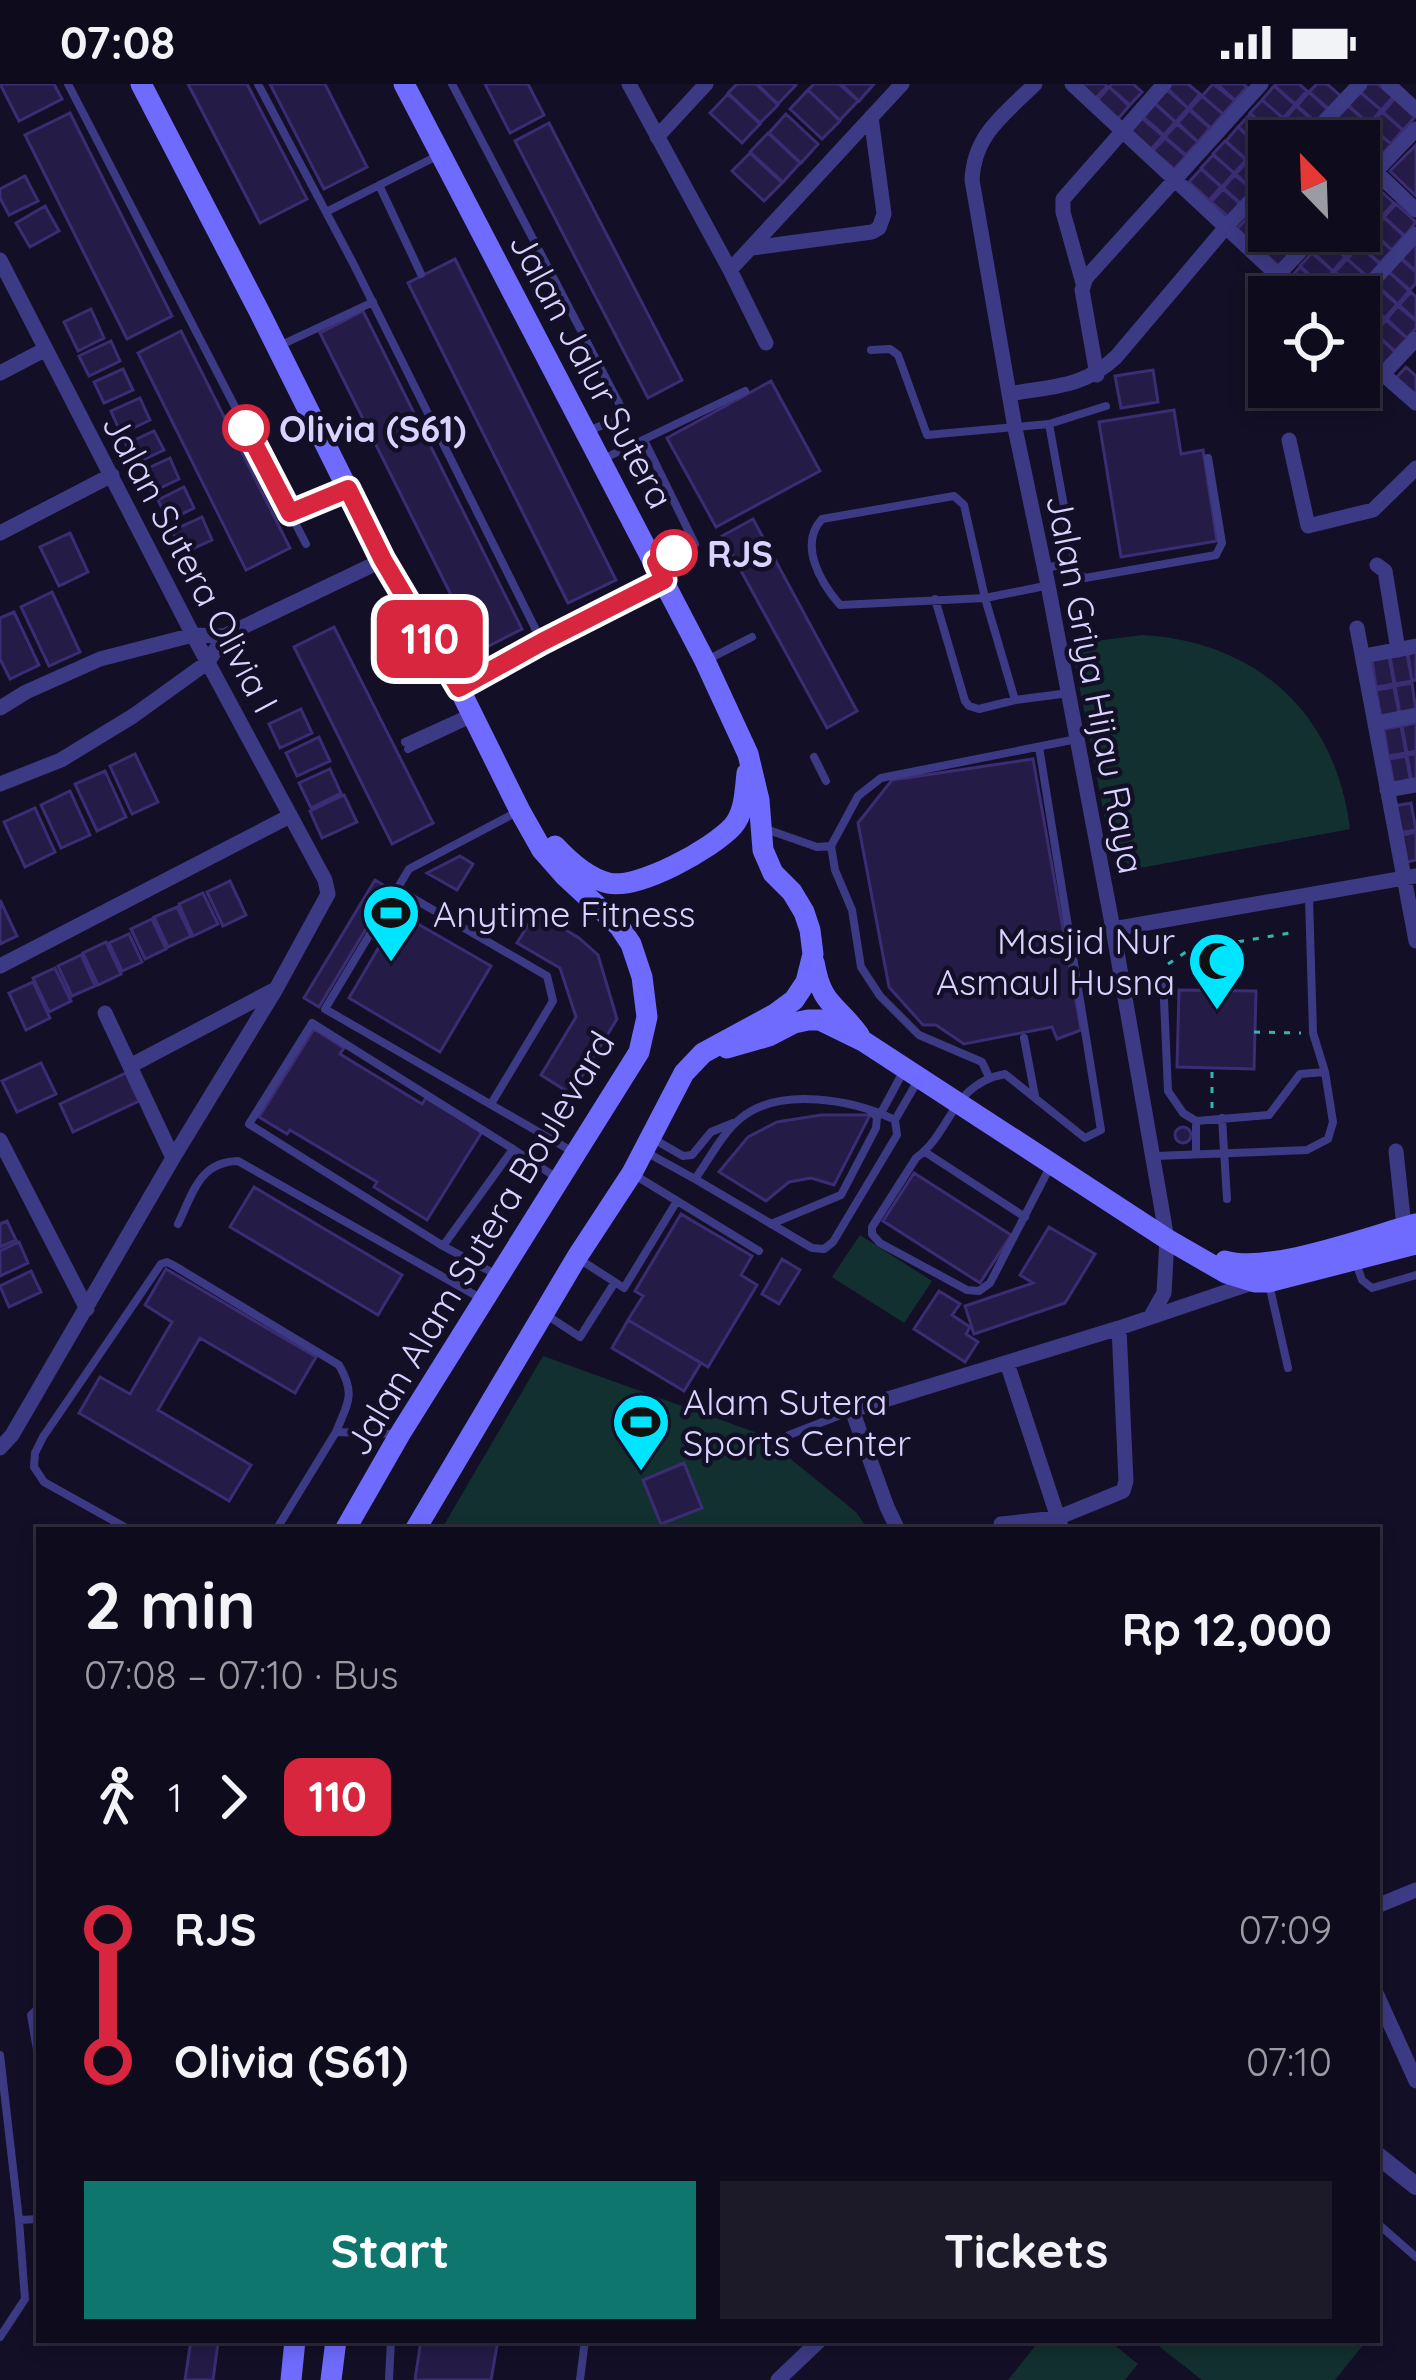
<!DOCTYPE html>
<meta charset="utf-8">
<style>
body{margin:0;font-family:Quicksand,sans-serif;background:#1c1929;color:#f1f3f6;height:100vh;display:flex;flex-direction:column;font-size:45px;white-space:nowrap}
*{box-sizing:border-box;margin:0}
p{font-size:39px;color:#9b9ba3}
.icon{flex:none;width:66px;height:66px;fill:none;stroke:currentColor;stroke-width:2;stroke-linecap:round;stroke-linejoin:round}
.map{position:relative;flex:1;overflow:hidden}
.side{position:absolute;left:36px;top:1443px;width:1344px;height:816px;display:flex;flex-direction:column;background:#0e0b1c;border-radius:0px;box-shadow:0 6px 18px #0003,0 0 0 3px #2e2b3b}
.side>*{flex:none}
.badge{padding:0 24px;border-radius:18px;font-size:42px;line-height:78px}
.needle{width:78px;rotate:337deg}
.buttons{position:absolute;left:1248px;top:36px;display:grid;gap:24px}
.buttons a{display:grid;place-items:center;width:132px;height:132px;border-radius:0px;background:#0e0b1c;box-shadow:0 6px 18px #0003,0 0 0 3px #2e2b3b;font-size:60px}
.map>.badge{position:absolute;translate:-50% -50%;box-shadow:0 0 0 6px #fff}
.legs{display:flex;align-items:center;gap:18px;height:132px;padding:0 48px;font-size:39px}
.legs p{margin-inline-start:auto}
.summary{display:flex;align-items:center;justify-content:space-between;height:204px;padding:0 48px}
h1{font-size:66px;font-weight:700;line-height:90px}
.button{display:flex;gap:24px;margin-top:auto;padding:24px 48px}
.button a{flex:1;height:138px;border-radius:0px;background:#0f766e;color:#fff;font-size:48px;font-weight:700;line-height:138px;text-align:center}
.button a+a{background:#1c1929;color:#f1f3f6}
ul{padding:0 48px;list-style:none}
li{display:flex;align-items:center;gap:42px;height:132px;font-size:45px}
li i{display:grid;place-items:center;width:18px;height:100%;margin:0 15px;background:currentColor}
li i::after{content:'';width:30px;height:30px;margin:-15px;border:9px solid;border-radius:50%;background:#0e0b1c}
li p{margin-inline-start:auto}
li:first-child i{background:linear-gradient(#0000 50%,currentColor 0)}
li:last-child i{background:linear-gradient(currentColor 50%,#0000 0)}
.status{display:flex;justify-content:space-between;align-items:center;height:84px;padding:0 60px;background:#0e0b1c;direction:ltr}
.status svg{height:33px;fill:currentColor}
.map>svg:first-child{display:block}
</style>
<div class="status"><b>07:08</b><svg viewBox="0 0 49 12"><path d="M0 12V9h3v3zM5 12V6h3v6zM10 12V3h3v9zM15 12V0h3v12zM26 1h20v11H26zM47 4h2v5h-2z"/></svg></div>
<div class="map">
<svg width="1416" height="2296" viewBox="0 0 1416 2296">
<rect width="100%" height="100%" fill="#130f26"/>
<path fill="#12302f" d="M1143 551C1258 558 1336 630 1350 745L1135 785 1111 767 1072 564 1095 557Z
M860 1151 932 1197 904 1239 832 1193Z
M543 1272 760 1350 856 1428 868 1446H441Z
M1040 2256H1108L1138 2280 1125 2296H1008Z
M1151 2256H1367L1335 2296H1202Z"/>
<path fill="#241b47" stroke="#3b2d73" stroke-width="3" d="M0 0H54L62 15 19 37Z
M188 0H247L307 115 260 139Z
M270 0H325L367 83 324 105Z
M485 0H528L544 31 510 49Z
M737 0H756L778 21 760 39 728 9Z
M757 0H795L796 1 778 20Z
M814 0H839L858 17 840 36 808 6Z
M841 0H874L859 17Z
M1078 0H1105L1107 2 1095 15Z
M1112 0H1133L1142 8 1130 21 1109 3Z
M1172 0H1188L1200 10 1188 24 1168 5Z
M1213 0 1235 17 1223 30 1202 12Z
M1217 0H1243L1247 3 1235 16Z
M1276 0H1299L1307 7 1295 20 1275 2Z
M1317 0H1327L1342 13 1330 26 1309 8Z
M1367 0H1378L1393 13 1381 26 1360 8Z
M1274 2 1295 21 1283 34 1262 16Z
M1109 3 1129 22 1118 35 1097 17Z
M808 6 840 37 822 55 790 25Z
M1167 6 1188 24 1176 38 1155 19Z
M1309 8 1329 27 1318 40 1297 22Z
M1360 8 1381 26 1369 40 1348 21Z
M728 10 760 40 742 59 710 29Z
M1202 12 1223 30 1211 44 1190 25Z
M1395 14 1415 33 1403 46 1383 28Z
M1262 16 1283 34 1271 48 1250 29Z
M1155 20 1175 38 1164 51 1143 33Z
M1296 22 1317 41 1305 54 1285 35Z
M1348 22 1368 40 1356 54 1336 35Z
M1189 26 1210 44 1198 58 1178 39Z
M1382 28 1403 46 1391 60 1370 41Z
M70 29 172 232 127 255 25 51Z
M786 30 818 60 801 79 769 49Z
M1250 30 1270 48 1259 61 1238 43Z
M1142 34 1163 52 1151 65 1131 47Z
M1335 35 1356 54 1353 57H1333L1324 49Z
M1284 36 1305 54 1303 57H1281L1273 49Z
M549 39 682 296 648 314 515 57Z
M1177 40 1198 58 1186 71 1165 53Z
M1370 42 1391 60 1379 74 1358 55Z
M1238 43 1258 62 1246 75 1226 57Z
M768 49 800 79 783 98 750 68Z
M1165 54 1186 72 1174 85 1153 67Z
M1358 56 1379 74 1367 87 1359 80Z
M1225 57 1246 76 1234 89 1213 70Z
M1416 61V112L1390 87Z
M1260 63 1269 71V95L1248 76Z
M750 69 782 99 764 117 732 87Z
M1213 71 1234 89 1222 103 1201 84Z
M1248 77 1268 96 1256 109 1236 90Z
M1201 85 1221 103 1209 116 1189 98Z
M1235 91 1256 109 1244 122 1223 104Z
M25 92 38 117 9 131 0 114V105Z
M1373 100 1394 119 1382 132 1362 114Z
M1223 105 1244 123 1232 136 1211 118Z
M1361 114 1382 132 1370 146 1359 136Z
M1262 118 1269 124V147H1273L1270 150 1250 131Z
M1396 120 1416 138 1405 152 1384 133Z
M45 122 59 147 30 163 16 139Z
M1249 132 1270 150 1258 163 1237 145Z
M1384 134 1404 152 1392 166 1372 147Z
M1359 137 1370 146 1358 160 1344 147H1359Z
M1276 147H1294L1305 157 1293 170 1272 152Z
M1332 147H1343L1357 160 1346 173 1325 155Z
M1371 148 1392 166 1380 179 1359 161Z
M1272 152 1293 170 1280 183 1260 165Z
M1324 155 1345 173 1333 187 1313 168Z
M1413 161 1416 163V187L1401 174Z
M1359 162 1380 180 1368 193 1347 175Z
M1312 169 1333 187 1321 201 1300 182Z
M455 175 616 496 568 519 408 199Z
M1347 175 1367 193 1356 207 1335 188Z
M1401 175 1416 188V199L1410 206 1389 188Z
M1300 183 1320 201 1310 213 1288 196Z
M1389 188 1409 207 1398 220 1377 201Z
M1335 189 1355 207 1350 213H1335L1323 202Z
M1376 202 1397 220 1385 234 1364 215Z
M1411 208 1416 213V236L1399 221Z
M1364 216 1385 234 1373 247 1359 235V221Z
M1398 222 1416 237V244L1407 254 1387 235Z
M91 225 104 254 78 267 64 238Z
M363 227 522 545 479 567 320 249Z
M1359 236 1372 248 1361 261 1359 260Z
M1386 236 1407 254 1395 267 1375 249Z
M181 247 290 464 246 486 138 269Z
M1374 249 1395 268 1383 281 1362 263Z
M111 257 120 277 89 292 79 272Z
M1406 283 1416 292V313L1394 296Z
M123 285 133 306 104 319 94 298Z
M1153 286 1158 318 1121 324 1115 292Z
M771 297 820 387 716 443 667 354Z
M140 314 150 336 121 350 111 327Z
M1174 326 1181 370 1203 366 1217 457 1121 473 1099 338Z
M154 347 164 366 136 379 126 360Z
M170 374 179 395 152 408 142 387Z
M184 403 194 424 168 437 158 416Z
M202 433 212 456 183 469 172 447Z
M753 435 857 627 827 644 722 452Z
M70 449 88 488 59 502 40 463Z
M52 508 80 568 49 582 21 523Z
M14 528 39 581 10 595 0 575V534Z
M334 543 433 739 392 760 294 563Z
M1416 568V596L1412 597 1408 570Z
M1407 570 1412 597 1395 600 1390 573Z
M1389 573 1394 600 1376 603 1372 576Z
M1412 599 1416 627 1400 630 1395 602Z
M1394 603 1399 630 1381 633 1376 606Z
M301 625 312 649 280 664 269 640Z
M1416 639V667L1407 669 1402 642Z
M1401 642 1406 669 1388 672 1384 645Z
M319 653 330 677 297 692 286 669Z
M135 670 158 718 132 730 110 682Z
M1416 670V698L1412 699 1407 671Z
M1406 672 1411 699 1394 702 1389 675Z
M1033 675 1081 946 1057 955 1052 943 964 960 936 941H923L889 903 858 739 892 696Z
M330 685 341 709 311 724 299 699Z
M105 687 126 733 97 747 75 700Z
M70 707 90 751 61 764 41 721Z
M344 711 357 738 322 754 310 727Z
M1411 719 1416 746 1398 749 1394 722Z
M35 724 55 768 25 783 4 738Z
M1416 748V776L1404 779 1399 752Z
M460 772 473 780 457 806 427 789Z
M375 796 390 805 319 923 304 914Z
M230 797 246 831 223 842 207 808Z
M203 809 218 840 193 852 179 820Z
M0 816 17 852 0 860Z
M177 823 191 852 168 863 154 833Z
M536 828 579 854 598 871 617 935 571 1010 541 991 576 933 560 884 517 859Z
M399 829 491 882 440 968 349 914Z
M152 835 166 865 145 875 131 845Z
M129 850 142 878 122 887 109 859Z
M106 858 121 890 98 901 83 869Z
M81 871 95 902 72 912 58 882Z
M55 884 71 917 49 928 33 894Z
M33 898 50 934 26 946 9 909Z
M1179 906 1256 907 1254 985 1177 983Z
M314 945 344 964 340 970 422 1020 426 1014 482 1048 427 1136 374 1103 377 1098 290 1046 287 1050 259 1033Z
M41 979 56 1010 17 1028 2 997Z
M126 989 139 1017 73 1048 60 1020Z
M821 1031H870L834 1101 811 1094 789 1098 766 1117 719 1088 748 1053 777 1038Z
M1175 1051a8 8 0 1 1 16 0a8 8 0 1 1-16 0Z
M914 1089 1011 1151 980 1199 883 1137Z
M254 1103 402 1191 378 1231 230 1143Z
M681 1130 752 1172 741 1191 757 1201 708 1283 628 1236 643 1212 635 1207Z
M7 1137 16 1156 0 1163V1140Z
M1049 1143 1095 1170 1065 1219 974 1250 965 1222 1033 1199 1020 1191Z
M19 1158 28 1179 0 1192V1167Z
M782 1175 800 1186 779 1220 762 1210Z
M166 1185 316 1273 295 1309 200 1254 158 1326 251 1381 229 1417 79 1329 100 1293 130 1310 172 1238 145 1221Z
M31 1187 41 1208 9 1223 0 1202Z
M939 1207 960 1220 952 1231 970 1243 966 1250 978 1258 965 1278 914 1245Z
M628 1236 701 1279 684 1307 612 1264Z
M684 1379 702 1424 661 1440 643 1396Z
M191 2256H215L218 2259 213 2296H185Z
M421 2256H498L491 2296H415Z"/>
<g fill="none" stroke-linecap="round" stroke-linejoin="round">
<path stroke="#2fb8b0" stroke-width="3" stroke-dasharray="6 9" stroke-linecap="butt" d="M1168 880 1189 866 1296 848
M1218 906 1219 861
M1254 948 1301 949
M1212 1024V984"/>
<path stroke="#3d3a85" stroke-width="8" d="M68 0 306 460
M258 0 353 179 542 558
M452 0 622 325 623 333 588 347
M379 101 421 190
M326 128 437 72
M279 262 373 218
M871 266 890 265 898 271 927 351 1049 340 1106 322
M1049 340 1076 488 1085 494 1216 471 1222 459 1208 374
M644 356 695 460 657 477
M603 375 745 307
M290 429 344 406
M1046 484 1074 478
M935 515 965 617 969 622 979 625 1015 616 1069 609
M707 576 752 553
M460 603 542 558 660 499
M1015 616 985 514 840 521C821 499 798 461 822 435L954 412 964 421 985 514 1045 502
M405 658 469 629
M1039 663 1101 1046 1085 1054 1005 990C951 1000 952 1048 916 1074L872 1143V1150L880 1159 967 1206 979 1207 990 1199 1051 1081
M408 665 472 635
M814 673 826 697
M763 744 817 763 831 762
M397 805 409 785 515 729
M1163 894 1168 1007 1183 1029 1196 1037
M1024 954 1035 1012
M989 993 982 978 919 951 880 912 861 883 852 826 835 786 831 762 858 712 881 694 1077 655
M491 1020 553 917 547 892 397 805 325 925 575 1069
M881 1029 903 988
M1222 1034 1227 1115
M895 1036C854 1016 780 1002 741 1034 722 1049 709 1076 695 1095L812 1164 824 1165 833 1158 897 1051 895 1036 917 998
M652 1054 683 1072 692 1071 711 1048 733 1039
M513 1065 557 1094
M644 1067 695 1095
M925 1068 1025 1133
M1196 1070V1037L1269 1031 1300 990 1325 988
M1155 1072 1307 1066 1328 1055 1333 1038 1325 988 1313 949 1309 813
M633 1090 759 1167
M178 1140C193 1109 199 1078 238 1077L482 1215
M771 1140 841 1111 876 1044 877 1033 871 1028
M443 1162 249 1040 312 939 513 1065 443 1162 497 1191
M579 1175 624 1204 677 1117
M1356 1179 1362 1196 1372 1204 1416 1191
M1269 1200 1288 1284
M545 1230 580 1253 615 1198
M789 1351 851 1327
M130 1446 44 1398 34 1383 35 1369 43 1353 161 1180 167 1178 173 1181 339 1281C356 1311 348 1318 336 1348
M276 1446 336 1348 394 1350
M39 1923 31 1931 39 1977
M0 1971 19 2136 25 2215 0 2253
M19 2136 39 2135
M1377 2139 1416 2173
M389 2296 391 2256
M580 2296 585 2256"/>
<path stroke="#3d3a85" stroke-width="15" d="M629 0 730 186 766 259
M1035 0C1004 31 974 50 972 96L1015 344 1048 501 1113 845 1167 1155 1164 1209 1151 1232
M1072 0 1301 213
M1388 0 1416 26
M657 53 706 0
M1306 57 1360 0
M1376 88 1416 126
M1359 105 1416 45
M752 164 872 148 879 144 884 130 871 33
M0 176 193 551 325 796 328 810 276 905 173 1074 12 1351 0 1364
M730 186 902 0
M1278 191 1319 147
M1083 199 1063 128V115L1164 0
M1358 213 1416 150
M1359 269 1416 319
M0 289 46 265
M1384 289 1416 255
M1097 291 1082 206 1086 194 1261 0
M1009 310C1052 302 1083 304 1116 273L1226 143 1269 97
M1289 356 1308 442 1373 426 1416 384
M0 449 112 391
M1377 481 1385 487 1398 566
M1357 544 1416 857
M1364 572 1416 562
M0 624 26 608 100 575 193 551 224 552 383 476
M1376 639 1416 631
M0 700 61 676 133 632 208 578 224 552
M1387 706 1416 701
M1113 845 1416 792
M0 882 290 732
M105 929 173 1074
M130 982 276 905
M0 1056 87 1225
M1396 1067 1404 1143
M1007 1279 1062 1446
M1001 1440 1057 1434 1123 1407 1126 1397 1119 1244
M898 1446 887 1423 852 1326 1119 1244 1255 1198
M1377 1822 1416 1806
M1377 1911 1416 1997
M778 2296 820 2256"/>
<path stroke="#3d3a85" stroke-width="18" d="M1377 2071 1416 2102"/>
<path stroke="#6f6bff" stroke-width="21" d="M141 0 260 229 383 476 459 604 520 727 542 766 565 792 619 842 631 860 642 893 647 933 639 968 400 1350 345 1446
M404 0 705 577 748 670 759 716 763 766 773 789 792 808 804 828 810 846 813 870 806 898 794 916 775 930 703 969 684 989 632 1089 577 1173 415 1446
M555 762C568 776 588 794 608 799 638 806 712 765 733 742 745 728 745 706 747 689
M814 878C822 923 835 918 859 951
M727 964 769 952 794 939 808 936H820L863 957 1167 1155 1226 1189 1255 1198H1268L1416 1160
M1225 1177C1270 1190 1368 1153 1416 1140
M291 2296 295 2256
M331 2296 336 2256"/>
</g>
<g fill="none" stroke-linecap="round" stroke-linejoin="round">
<defs>
<path id="line-1" d="M246 344 290 429 348 405 383 476 459 604 542 558 664 496 656 478 674 469"/>
</defs>
<use href="#line-1" stroke="#fff" stroke-width="27"/>
<use href="#line-1" stroke="#d7263d" stroke-width="18"/>
</g>
<defs>
<symbol id="stadium-pin" viewBox="-11 -11 22 30"><path d="M0 17L-7.5 6A9.5 9.5 0 1 1 7.5 6Z" fill="#00e5ff" stroke="#130f26"/><path d="M0-5a6.5 5 0 1 0 0 10a6.5 5 0 1 0 0-10ZM-3.5-1.8h7v3.6h-7Z" fill="#111"/></symbol>
<symbol id="mosque-pin" viewBox="-11 -11 22 30"><path d="M0 17L-7.5 6A9.5 9.5 0 1 1 7.5 6Z" fill="#00e5ff" stroke="#130f26"/><path d="M3.5-4.9A6 6 0 1 0 3.5 4.9A5 5 0 1 1 3.5-4.9Z" fill="#111"/></symbol>
</defs>
<g fill-rule="evenodd">
<use href="#stadium-pin" x="358" y="796" width="66" height="90"/>
<use href="#mosque-pin" x="1184" y="844" width="66" height="90"/>
<use href="#stadium-pin" x="608" y="1305" width="66" height="90"/>
</g>
<g fill="#fff" stroke="#d7263d" stroke-width="6">
<circle cx="246" cy="344" r="21"/>
<circle cx="674" cy="469" r="21"/>
</g>
<g text-anchor="middle" dominant-baseline="central" stroke-width="9" stroke-linejoin="round" paint-order="stroke">
<g font-size="36" fill="#d9d4ff" stroke="#130f26">
<text transform="translate(592 286) rotate(62)">Jalan Jalur Sutera</text>
<text transform="translate(191 479) rotate(62)">Jalan Sutera Olivia I</text>
<text transform="translate(1096 600) rotate(79)">Jalan Griya Hijau Raya</text>
<text transform="translate(479 1159) rotate(-59)">Jalan Alam Sutera Boulevard</text>
</g>
<g font-size="36" font-weight="bold" fill="#d9d4ff" stroke="#130f26" text-anchor="start">
<text x="279" y="344">Olivia (S61)</text>
<text x="707" y="469">RJS</text>
</g>
<g font-size="36" fill="#d9d4ff" stroke="#130f26" text-anchor="start">
<text x="433" y="829">Anytime Fitness</text>
<text x="1175" y="856" text-anchor="end">Masjid Nur<tspan x="1175" dy="41">Asmaul Husna</tspan></text>
<text x="683" y="1317">Alam Sutera<tspan x="683" dy="41">Sports Center</tspan></text>
</g>
</g>
</svg>
<div class="buttons">
<a><svg class="needle" viewBox="-14 -14 28 28"><path d="M0-13l5 13h-10z" fill="#e53935"/><path d="M0 13l5-13h-10z" fill="#9b9ba3"/></svg></a>
<a><svg class="icon" aria-label="locate" viewBox="0 0 24 24"><circle cx="12" cy="12" r="6"/><path d="M12 2v4M12 18v4M2 12h4M18 12h4"/></svg></a>
</div>
<b class="badge" style="left:430px;top:555px;background:#d7263d;color:#fff">110</b>
<section class="side">
<div class="summary"><div><h1>2 min</h1><p>07:08 – 07:10 · Bus</p></div><b>Rp 12,000</b></div>
<div class="legs"><svg class="icon" aria-label="walk" viewBox="0 0 24 24"><circle cx="13" cy="4" r="2"/><path d="M13 8l-2 6 4 7M11 14l-3 7M7 12l3-4h3l4 4"/></svg>1<svg class="icon" aria-label="forward" viewBox="0 0 24 24"><path d="M9 5l7 7-7 7"/></svg><b class="badge" style="background:#d7263d;color:#fff">110</b></div>
<ul>
<li><i style="color:#d7263d"></i><b>RJS</b><p>07:09</p></li>
<li><i style="color:#d7263d"></i><b>Olivia (S61)</b><p>07:10</p></li>
</ul>
<div class="button"><a>Start</a><a>Tickets</a></div>
</section>
</div>
